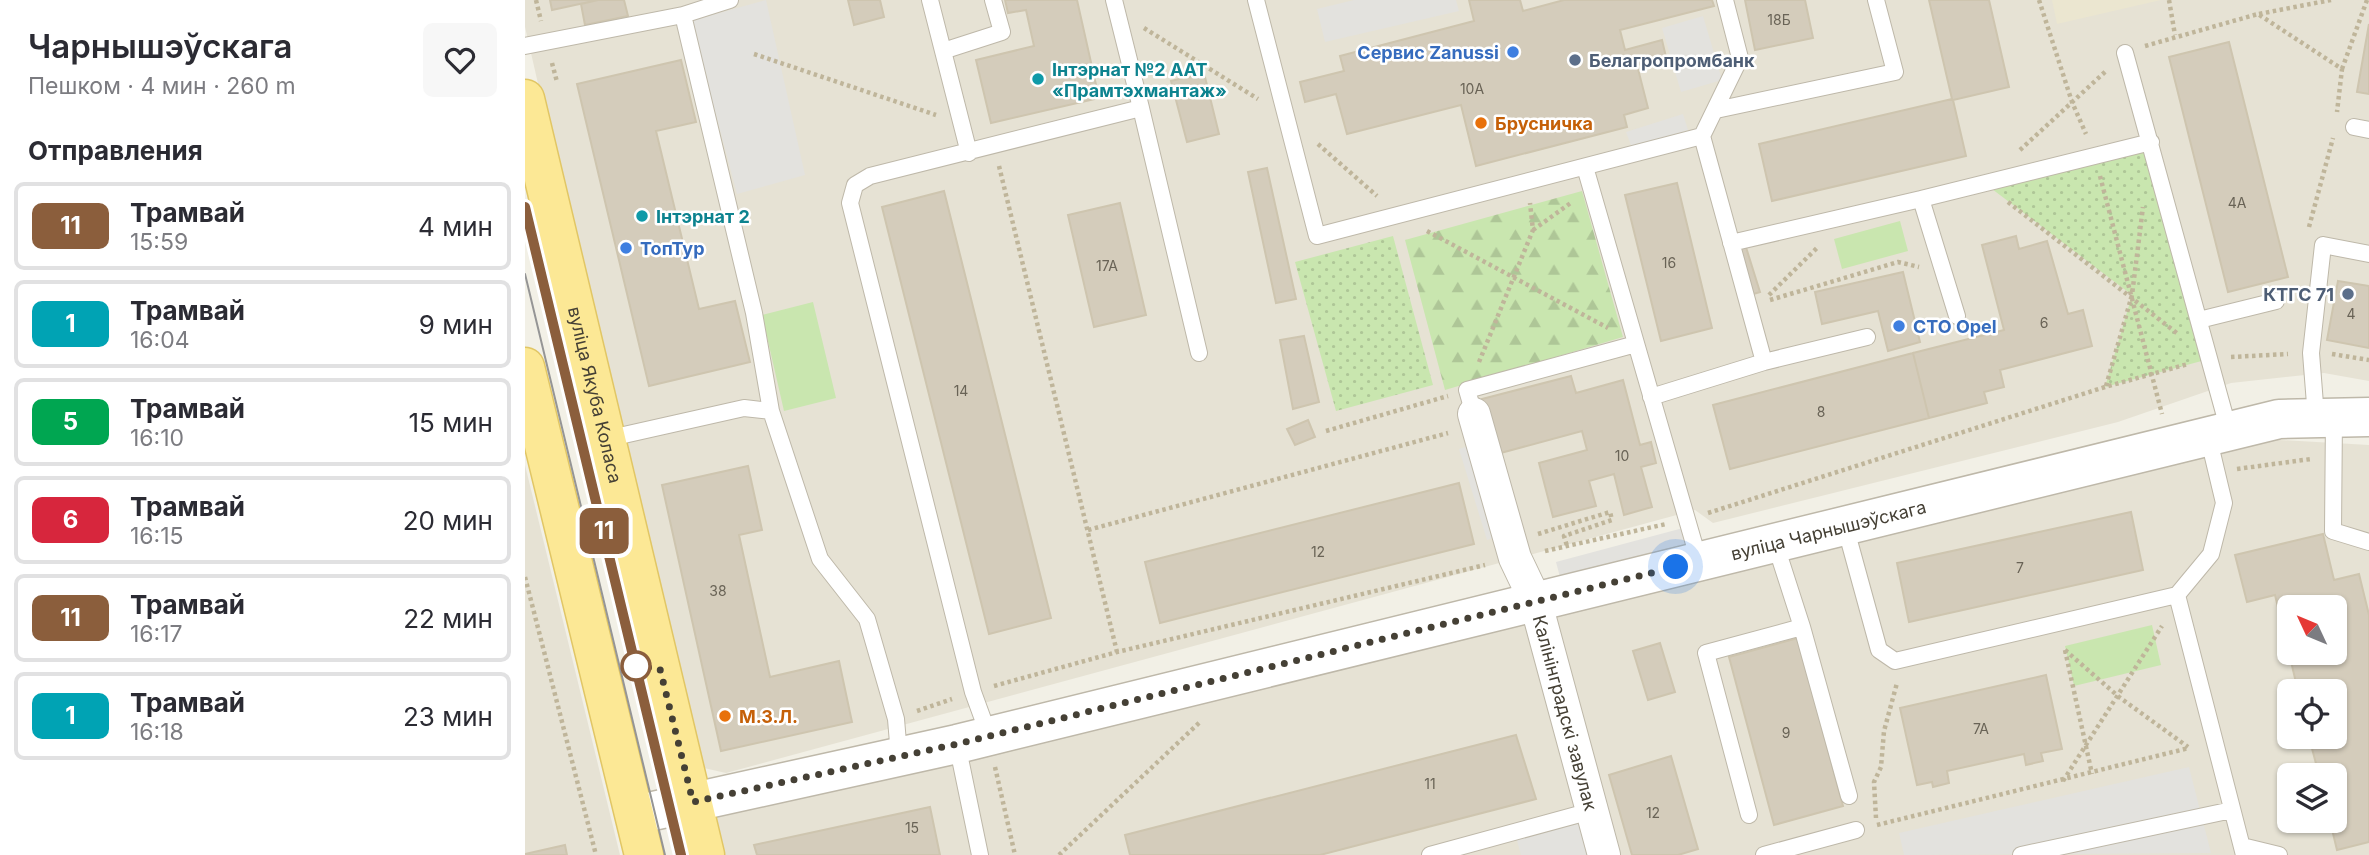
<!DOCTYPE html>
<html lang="ru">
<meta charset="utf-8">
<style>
body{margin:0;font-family:Inter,sans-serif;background:#f7f7f7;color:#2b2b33;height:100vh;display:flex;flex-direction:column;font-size:26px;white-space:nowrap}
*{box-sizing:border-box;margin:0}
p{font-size:23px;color:#7c7c81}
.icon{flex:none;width:38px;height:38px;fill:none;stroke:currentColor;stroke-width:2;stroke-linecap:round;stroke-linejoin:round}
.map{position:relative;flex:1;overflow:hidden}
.panel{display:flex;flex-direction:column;background:#fff;width:525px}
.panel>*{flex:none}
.badge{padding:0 14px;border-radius:10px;font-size:24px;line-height:46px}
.needle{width:46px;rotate:314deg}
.buttons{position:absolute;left:1752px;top:595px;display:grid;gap:14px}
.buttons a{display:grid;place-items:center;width:70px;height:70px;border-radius:10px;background:#fff;box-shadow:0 2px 5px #0004;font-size:35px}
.you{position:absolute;width:35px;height:35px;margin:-18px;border:5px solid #fff;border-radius:50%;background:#1a73e8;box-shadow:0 0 0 10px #1a73e833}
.map>.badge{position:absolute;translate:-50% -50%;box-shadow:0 0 0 4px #fff}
h2{padding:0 28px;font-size:26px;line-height:63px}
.round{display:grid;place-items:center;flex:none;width:74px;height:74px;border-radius:10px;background:#f7f7f7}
.overview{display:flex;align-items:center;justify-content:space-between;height:119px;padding:0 28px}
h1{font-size:33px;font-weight:600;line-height:52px}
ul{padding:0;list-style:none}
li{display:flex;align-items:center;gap:21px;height:88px;margin:0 14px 10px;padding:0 14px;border:4px solid #e1e1e2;border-radius:10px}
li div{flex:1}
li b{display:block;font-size:26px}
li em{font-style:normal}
li .badge{min-width:77px;font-weight:700;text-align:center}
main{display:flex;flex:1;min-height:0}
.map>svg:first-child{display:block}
</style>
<main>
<section class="panel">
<div class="overview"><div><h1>Чарнышэўскага</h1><p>Пешком · 4 мин · 260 m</p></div><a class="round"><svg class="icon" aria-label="heart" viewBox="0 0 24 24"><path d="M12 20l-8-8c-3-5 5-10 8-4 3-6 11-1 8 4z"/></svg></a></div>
<h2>Отправления</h2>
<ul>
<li><span class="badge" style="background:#8b5e3c;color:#fff">11</span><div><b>Трамвай</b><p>15:59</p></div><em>4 мин</em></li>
<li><span class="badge" style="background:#00a3b4;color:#fff">1</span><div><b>Трамвай</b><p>16:04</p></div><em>9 мин</em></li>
<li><span class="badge" style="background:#00a651;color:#fff">5</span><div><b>Трамвай</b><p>16:10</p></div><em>15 мин</em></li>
<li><span class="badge" style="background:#d7263d;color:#fff">6</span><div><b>Трамвай</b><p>16:15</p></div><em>20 мин</em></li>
<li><span class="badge" style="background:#8b5e3c;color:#fff">11</span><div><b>Трамвай</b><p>16:17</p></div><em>22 мин</em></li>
<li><span class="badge" style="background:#00a3b4;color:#fff">1</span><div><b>Трамвай</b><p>16:18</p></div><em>23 мин</em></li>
</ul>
</section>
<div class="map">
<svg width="1844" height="855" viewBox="0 0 1844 855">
<defs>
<pattern id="grass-dots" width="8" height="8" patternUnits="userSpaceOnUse" patternTransform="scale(1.75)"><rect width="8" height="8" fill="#c9e6af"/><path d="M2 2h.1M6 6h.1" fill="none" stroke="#aec697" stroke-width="1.8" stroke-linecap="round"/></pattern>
<pattern id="forest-firs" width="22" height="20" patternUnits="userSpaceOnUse" patternTransform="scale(1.75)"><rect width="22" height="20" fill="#c9e6af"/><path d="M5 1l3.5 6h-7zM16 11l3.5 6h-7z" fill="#aec697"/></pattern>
</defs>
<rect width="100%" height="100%" fill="#f2f0e6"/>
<path fill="#e6e2d4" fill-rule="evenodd" d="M0 0H1844V381L1799 373 1706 383 1593 422 1188 523 1170 510 201 773 170 766 0 27Z
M1737 439 1844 445V855H195L184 811ZM1764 607H1810V653H1764ZM1764 691H1810V737H1764ZM1764 775H1810V821H1764Z
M0 465 95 855H0Z"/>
<path fill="#ebe6d0" d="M1527 0H1636L1532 24Z"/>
<path fill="url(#grass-dots)" d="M1620 143 1684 359 1580 387 1607 295 1463 186Z
M868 236 908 385 811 411 770 262Z"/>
<path fill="url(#forest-firs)" d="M1057 191 1098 337 920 390 880 240Z"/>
<path fill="#c9e6af" d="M1375 221 1383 251 1317 269 1309 239Z
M288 302 311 398 259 411 237 315Z
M1627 625 1636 665 1549 686 1540 646Z"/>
<path fill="#e3e2de" d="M241 0 280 175 212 194 166 21Z
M829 0H931L934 11 800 42 792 9Z
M1178 16 1197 80 1156 92 1137 28Z
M1158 114 1163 130 1107 148 1101 132Z
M944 446 972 537 962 540 934 449Z
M1158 528 1163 547 1036 581 1031 562Z
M1664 767 1686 853 1379 855 1374 833Z
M1059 818 1069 855H996L991 837Z"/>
<path fill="#d4ccbb" stroke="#cec5af" stroke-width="2" d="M25 0H73L27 10Z
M73 0H99L103 16 60 25 56 4Z
M323 0H355L359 17 329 25Z
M480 0H552L574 98 466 123 451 60 509 46 501 10 483 13Z
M944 0H995L998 11 1039 0H1187L1189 6 1095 30 1100 50 1137 40 1141 57 1112 65 1123 108 1099 115 1102 127 951 166 936 105 822 134 811 94 780 102 775 82 819 71 815 56 949 21Z
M1220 0H1280L1288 38 1230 50Z
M1404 0H1464L1484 87 1428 100 1441 156 1247 201 1234 144 1427 99Z
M1844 24V94L1832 92Z
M1704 42 1763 277 1703 292 1644 57Z
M156 60 171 122 131 131 174 309 210 301 225 362 124 386 52 84Z
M679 73 694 134 662 142 646 81Z
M742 168 771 299 751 303 723 172Z
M1152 183 1187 328 1136 341 1100 195Z
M419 191 526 618 464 634 357 207Z
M595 203 621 315 569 327 543 215Z
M1491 236 1494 249 1522 241 1543 314 1558 310 1567 346 1475 370 1479 387 1459 392 1462 403 1404 418 1388 353 1479 330 1457 245Z
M1220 244 1235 292 1225 295 1211 247Z
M1378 272 1395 342 1363 351 1353 311 1297 324 1290 292Z
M1813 281 1844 286V348L1802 340Z
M779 336 794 402 768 409 755 340Z
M1388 353 1404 418 1205 469 1188 405Z
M1046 376 1051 393 1098 380 1115 445 1126 442 1131 463 1116 467 1127 507 1099 515 1089 474 1064 481 1071 506 1028 517 1014 463 1062 450 1057 431 972 454 957 399Z
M783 420 790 437 770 445 762 429Z
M223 466 237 530 214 535 245 677 314 661 327 722 196 751 137 485Z
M934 483 949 544 635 623 620 562Z
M1606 512 1618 570 1384 622 1372 563Z
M1798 534 1809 580 1834 574 1844 615V842L1812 850 1805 821H1810V775H1794L1784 737H1810V691H1773L1764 653H1810V607H1764V653L1750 595 1722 602 1710 555Z
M1273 638 1318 806 1249 825 1204 657Z
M1135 643 1150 692 1123 700 1108 651Z
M1521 675 1537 749 1516 753 1518 761 1501 765 1499 754 1422 771 1424 783 1408 787 1407 782 1392 785 1375 708Z
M991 735 1011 799 795 855H605L600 835Z
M1146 756 1173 849 1153 855H1107L1084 775Z
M405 807 415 855H232L229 845Z
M40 845 42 855H0V854Z"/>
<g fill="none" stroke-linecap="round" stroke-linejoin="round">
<defs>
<path id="service" d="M405 0 444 153
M731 0 792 236 1177 136
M158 15 229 313 246 411 295 559 342 619 371 719 374 755
M0 46 158 15 205 0
M418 51 477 32 468 0
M1600 53 1704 431
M616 108 674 353
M1191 110 1370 72 1351 0
M1829 127 1844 130
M1060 167 1174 561
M1396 199 1626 142
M1206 243 1396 199 1432 316
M1674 320 1751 301
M1239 362 1342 337
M1126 397 1239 362 1177 136 1215 58 1200 0
M949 414 942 390 1111 344
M1809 416 1808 531 1844 542
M1791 417 1786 353 1798 245 1844 254
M81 439 219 408 246 411
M1320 526 1354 650 1370 661 1652 595 1686 554 1699 503 1683 436
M1250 543 1277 627
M1652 595 1719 855
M464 736 448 692 325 203 330 185 345 176 616 108 589 0
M432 744 455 855
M1224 815 1181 653 1277 627 1324 796
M1717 846 1754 855
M905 855 1066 811
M1239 855 1331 830
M1496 855 1707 810"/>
<g id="minor">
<path id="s1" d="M949 414 990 558 1010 600 1079 855"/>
</g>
<g id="tertiary">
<path id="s2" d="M110 815 432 744 1754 419 1844 417"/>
</g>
<g id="primary">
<path id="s3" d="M0 99 180 855"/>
<path d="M0 367 119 855"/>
</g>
</defs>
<use href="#service" stroke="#beb8a9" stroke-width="18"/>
<use href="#minor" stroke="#beb8a9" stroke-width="34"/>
<use href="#tertiary" stroke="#beb8a9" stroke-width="41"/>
<use href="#primary" stroke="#e1c665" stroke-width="41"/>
<path stroke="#bfb59a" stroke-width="4.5" stroke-dasharray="3.5 3.5" stroke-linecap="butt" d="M11 0 16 21
M1514 0 1547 102 1561 134
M1644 0 1650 35
M1734 14 1806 0
M619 28 733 99
M1620 46 1733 14 1817 69 1812 112
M229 54 411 115
M27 63 32 82
M1817 69 1842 0
M793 144 852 196
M1495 150 1581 71
M474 166 592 652
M1575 176 1637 414
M1483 202 1653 334
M1784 227 1808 138
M1008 230 1047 202
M902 231 1083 328
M1244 295 1293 247
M1245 300 1373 262 1394 267
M1807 354 1844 360
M1706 357 1763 354
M954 362 1008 230 1005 203
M1581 386 1607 295 1618 207
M801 431 923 396
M1712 469 1786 459
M1183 513 1580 387 1663 364
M563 530 923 433
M1013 534 1085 512 1087 520 1039 536 1042 546
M1020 551 1141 524
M0 577 71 855
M1540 650 1594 697 1663 747
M1540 650 1567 774
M469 686 592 652 960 565
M392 711 427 699
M470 767 490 855
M1538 781 1637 626
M1351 818 1349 782 1356 767 1359 731 1372 683
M1352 825 1664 748
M534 855 676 721"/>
<use href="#service" stroke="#fff" stroke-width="16"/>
<use href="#minor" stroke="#fff" stroke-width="32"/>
<use href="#tertiary" stroke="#fff" stroke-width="38"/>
<use href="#primary" stroke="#fce895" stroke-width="38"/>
<path stroke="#959595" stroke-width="2" d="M0 207 156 855
M0 274 140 855"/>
</g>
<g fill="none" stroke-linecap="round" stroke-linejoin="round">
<defs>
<path id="line" d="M0 207 156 855"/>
</defs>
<use href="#line" stroke="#fff" stroke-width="16"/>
<use href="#line" stroke="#8b5e3c" stroke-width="10"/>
<path stroke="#454035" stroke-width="7" stroke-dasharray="0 12.6" d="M111 666 135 669 168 802 432 744 1151 567"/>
</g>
<g fill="#3f7fe0" stroke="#fff" stroke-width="2.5">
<circle cx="988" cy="52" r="7"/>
<circle cx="101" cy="248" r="7"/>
<circle cx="1374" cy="326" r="7"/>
</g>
<g fill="#5c6f8a" stroke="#fff" stroke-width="2.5">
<circle cx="1050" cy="60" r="7"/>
<circle cx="1823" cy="294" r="7"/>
</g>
<g fill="#0f9aa8" stroke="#fff" stroke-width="2.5">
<circle cx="513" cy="79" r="7"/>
<circle cx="117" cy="216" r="7"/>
</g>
<g fill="#e8710a" stroke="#fff" stroke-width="2.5">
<circle cx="956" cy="123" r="7"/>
<circle cx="200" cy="716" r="7"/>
</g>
<circle fill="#fff" stroke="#8b5e3c" stroke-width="3.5" cx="111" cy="666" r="14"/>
<g text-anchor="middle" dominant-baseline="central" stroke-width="5" stroke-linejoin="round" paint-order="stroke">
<g font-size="14" fill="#696356">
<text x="1254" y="19">18Б</text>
<text x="947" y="88">10А</text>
<text x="1712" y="202">4А</text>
<text x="1144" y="262">16</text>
<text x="582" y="265">17А</text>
<text x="1826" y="313">4</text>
<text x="1519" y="322">6</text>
<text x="436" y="390">14</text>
<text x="1296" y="411">8</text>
<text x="1097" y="455">10</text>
<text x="793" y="551">12</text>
<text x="1495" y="567">7</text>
<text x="193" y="590">38</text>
<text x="1456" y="728">7А</text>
<text x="1261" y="732">9</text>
<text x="905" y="783">11</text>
<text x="1128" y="812">12</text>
<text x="387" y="827">15</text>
</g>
<g font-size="18" font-weight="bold" fill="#366cbe" stroke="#fff" text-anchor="start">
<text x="974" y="52" text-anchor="end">Сервис Zanussi</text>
<text x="115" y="248">ТопТур</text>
<text x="1388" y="326">СТО Opel</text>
</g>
<g font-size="18" font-weight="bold" fill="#4e5e75" stroke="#fff" text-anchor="start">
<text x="1064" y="60">Белагропромбанк</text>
<text x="1809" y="294" text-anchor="end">КТГС 71</text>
</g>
<g font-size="18" font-weight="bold" fill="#0d838f" stroke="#fff" text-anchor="start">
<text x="527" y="69">Інтэрнат №2 ААТ<tspan x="527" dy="21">«Прамтэхмантаж»</tspan></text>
<text x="131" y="216">Інтэрнат 2</text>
</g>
<g font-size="18" font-weight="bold" fill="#c56008" stroke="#fff" text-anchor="start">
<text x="970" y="123">Брусничка</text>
<text x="214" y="716">М.З.Л.</text>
</g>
<g font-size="18" fill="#454035" stroke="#fff">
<text stroke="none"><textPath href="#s3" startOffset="304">вуліца Якуба Коласа</textPath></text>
<text stroke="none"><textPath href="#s2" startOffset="1227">вуліца Чарнышэўскага</textPath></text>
<text stroke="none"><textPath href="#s1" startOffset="313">Калінінградскі завулак</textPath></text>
</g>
</g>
</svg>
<div class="buttons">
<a><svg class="needle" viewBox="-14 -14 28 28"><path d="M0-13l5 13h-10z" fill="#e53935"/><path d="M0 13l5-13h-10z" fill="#7c7c81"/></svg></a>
<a><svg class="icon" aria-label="locate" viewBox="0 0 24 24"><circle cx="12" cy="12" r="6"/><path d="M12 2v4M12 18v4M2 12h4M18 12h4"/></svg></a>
<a><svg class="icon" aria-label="layers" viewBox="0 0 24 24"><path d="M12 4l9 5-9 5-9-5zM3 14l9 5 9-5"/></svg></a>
</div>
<div class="you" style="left:1151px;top:567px"></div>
<b class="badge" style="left:79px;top:531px;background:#8b5e3c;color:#fff">11</b>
</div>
</main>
